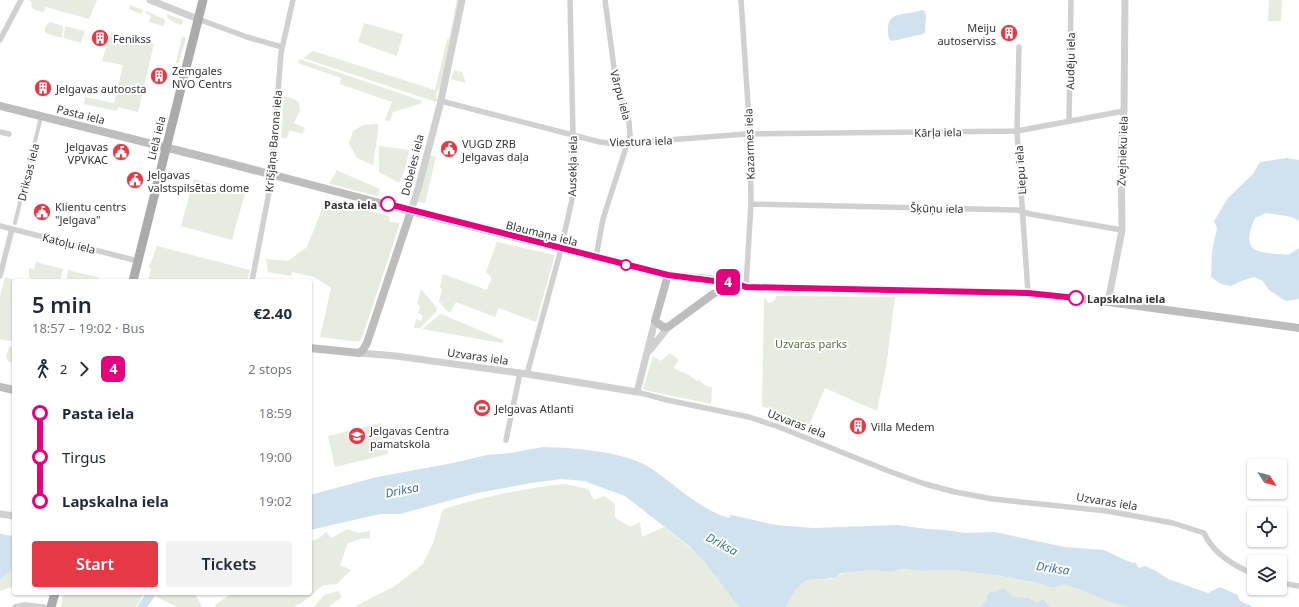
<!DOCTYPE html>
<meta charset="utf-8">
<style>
body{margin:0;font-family:"Noto Sans",sans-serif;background:#f2f2f3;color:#1f2937;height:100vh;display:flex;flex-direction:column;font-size:15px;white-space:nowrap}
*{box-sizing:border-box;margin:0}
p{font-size:13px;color:#747a83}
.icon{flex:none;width:22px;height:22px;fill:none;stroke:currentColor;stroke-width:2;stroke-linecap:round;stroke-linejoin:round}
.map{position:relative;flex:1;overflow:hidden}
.panel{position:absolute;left:12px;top:279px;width:300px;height:316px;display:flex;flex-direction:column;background:#fff;border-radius:4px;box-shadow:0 1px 3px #0004}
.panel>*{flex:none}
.badge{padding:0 8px;border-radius:6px;font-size:14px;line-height:26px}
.needle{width:26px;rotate:126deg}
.tools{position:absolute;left:1247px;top:459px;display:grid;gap:8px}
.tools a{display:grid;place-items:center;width:40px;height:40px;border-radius:4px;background:#fff;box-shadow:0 1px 3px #0004;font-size:20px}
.map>.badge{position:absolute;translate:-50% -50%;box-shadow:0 0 0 2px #fff}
.legs{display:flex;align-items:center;gap:6px;height:44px;padding:0 20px;font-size:13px}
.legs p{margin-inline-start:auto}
.overview{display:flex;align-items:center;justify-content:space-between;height:68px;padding:0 20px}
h1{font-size:22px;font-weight:600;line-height:30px}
.action{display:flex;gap:8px;margin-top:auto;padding:8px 20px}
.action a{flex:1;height:46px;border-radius:4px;background:#e63946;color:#fff;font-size:16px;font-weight:600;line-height:46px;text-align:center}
.action a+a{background:#f2f2f3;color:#1f2937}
ul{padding:0 20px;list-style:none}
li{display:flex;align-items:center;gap:14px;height:44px;font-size:15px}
li i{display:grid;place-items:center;width:6px;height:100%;margin:0 5px;background:currentColor}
li i::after{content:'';width:10px;height:10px;margin:-5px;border:3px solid;border-radius:50%;background:#fff}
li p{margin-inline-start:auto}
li:first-child i{background:linear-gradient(#0000 50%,currentColor 0)}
li:last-child i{background:linear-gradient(currentColor 50%,#0000 0)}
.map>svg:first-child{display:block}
</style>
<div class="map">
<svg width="1299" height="607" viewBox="0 0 1299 607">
<rect width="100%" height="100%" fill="#fff"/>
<path fill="#e6ecdf" d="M30 0H97L89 19 46 7 44 12 35 10 31 6 32 4Z
M457 0H459L441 87 436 93 437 100 436 102 303 58 313 51 435 90 447 39H449Z
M1269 0H1282L1281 21H1268Z
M130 5 143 10 141 14 129 9Z
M146 11 166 20 163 26 149 22 151 16 145 13Z
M166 14 181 19 183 21 182 25C176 24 167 19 166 14Z
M50 22 63 26 62 38 46 33C43 29 46 25 50 22Z
M364 23 403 34 397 56 358 42Z
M65 26 85 31 81 43 64 38Z
M111 33 154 44 138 112 118 107 117 111 84 104 85 97 114 103 123 65 102 61Z
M182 37 183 36 186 38 179 61V63H176Z
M300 59 422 101 420 104 393 112 390 121 385 120 392 102 340 84 341 78 298 63Z
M454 70 462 72 466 83 451 79Z
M284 96 294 99 299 103 300 111 294 123 305 128 302 134 290 130 286 139 281 137Z
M378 124V131L373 165 357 158 349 144 353 131 363 125Z
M379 146 409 150 406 167 399 183 379 172Z
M430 155 436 157 425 203 417 202Z
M336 170 380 189 377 196 329 184 334 175 336 173Z
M194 179 245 193 232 240 181 226Z
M326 199 389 216 390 222 400 223 363 335 359 342 320 337 331 288 314 277 292 272 291 276 268 272 266 259 288 261 307 247Z
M497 242 555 255 536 322 499 308 495 317 456 302 450 313 446 310 439 301 442 289 440 288 443 274 487 290 490 281 491 282V277L486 272Z
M157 246 250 270 247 281H148L151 269 149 267Z
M36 262 63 269 60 281H41L30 278 29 275V268L34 270Z
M68 270 97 277 99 278 98 281H66Z
M5 277 19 281H14V339L10 341 0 339V297Z
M421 289 437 308 436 312 420 328H414L416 319 421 321 423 316 418 313 420 306 417 304Z
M776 296 895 297 886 367 877 411 825 388 809 425 762 406 764 298 766 299 768 303C772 303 776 300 776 296Z
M441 314 503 340 502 343 422 329Z
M11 346H14V363L9 362 6 357 9 347Z
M467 353 492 360 491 363 482 358 472 361 464 360Z
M670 353 679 360 673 368 689 375 697 381 699 380 706 386 712 387 711 404 644 390 643 388 653 356 661 361Z
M381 423 388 454 335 467 328 436Z
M565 484 588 489 594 500 604 496 615 504V518L631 527 640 522 642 537 664 527C678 538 692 548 704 561 717 576 726 593 740 607H354L395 586 423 564 433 543 443 509C483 497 524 488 565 484Z
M347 529 358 533 370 531V538L359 539 347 544 340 565 351 570 337 584 323 585 303 602 295 606 296 607H216L215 605 232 593H310V541L318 539 326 532 332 538Z
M14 569V586L0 591V579Z
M903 569 920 571 953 570 978 572 1039 583 1053 588 1063 585 1070 586 1113 603 1128 607H1050L1043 599 1038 603 1029 598 1012 596 1006 590 1000 589 995 592 991 591 989 592 987 599 979 607H786L796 589 805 581 811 580 833 579 843 573 873 570 897 571Z
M338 591 342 597 328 607H314L324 595Z
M63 593H144L136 607H61Z
M157 593H195L202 607H177L155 596Z"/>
<path fill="#cfe2ee" d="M922 10 925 11 926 16 925 32 923 34 892 41 889 39C883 8 904 17 922 10Z
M1286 158 1299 160V221L1292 217 1266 213 1255 218C1239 255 1259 252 1288 255L1299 248V299L1286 301 1269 290 1263 281 1254 277 1241 281 1231 286 1221 284 1211 277 1212 252 1217 228 1214 221 1228 198 1253 174 1260 162Z
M543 447C574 448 622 451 649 467 675 484 698 509 729 518L731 515 776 525 813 528 897 525 927 529 946 530 965 533 994 532 1065 547 1104 550 1123 559 1133 563 1136 562 1137 566 1139 568 1145 566 1156 571 1168 579 1208 593 1220 587 1238 595 1239 600 1253 607H1128L1113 603 1070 586 1063 585 1053 588 1039 583 995 575 953 570 920 571 903 569 891 572 873 570 841 573 835 578 811 580 805 581 796 589 786 607H740L734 601 704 561 689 546 625 496 584 481 562 479 531 483 477 493 400 514H380L310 530V495L377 477 453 463 487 455 511 453Z
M0 534 14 536V569L0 579Z
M1000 589H1005L1012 596 1029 598 1038 603 1043 599 1050 607H979L987 599V596L990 591 995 592Z
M146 593H157L147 607H137Z"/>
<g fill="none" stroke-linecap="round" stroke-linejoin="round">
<path stroke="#d0d0d0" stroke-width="4" d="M15 223 40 121"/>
<path stroke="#d0d0d0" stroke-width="5.5" d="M741 0 750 134 751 204 746 287
M198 19 247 37 282 47
M0 40 21 0
M1019 47 1017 131 1028 293
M441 101 600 142 616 144 746 134 1017 131 1124 111
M1069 121 1071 0
M0 132 9 134
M751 204 1017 210 1030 214 1122 230
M0 226 138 261
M596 257 603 219 630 135 629 122 615 75 605 0
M0 276 12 229
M252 281 271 182 281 53 293 0
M527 374 560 253 573 195V135L570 0
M637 392 667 400 749 417 779 427 891 472 925 484 955 492 993 499 1107 511 1173 523 1204 533C1213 553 1234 566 1254 574
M506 440 520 373
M1280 583 1299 586
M15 607 25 605 44 607"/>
<path stroke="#d0d0d0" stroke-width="7" d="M150 0 198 19
M411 211 419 185 440 105 462 0
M1108 302 1122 230 1121 155 1124 111 1125 0
M650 350 668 327
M359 353 396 356 527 374 637 392 655 321
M0 514 14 516"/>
<path stroke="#bdbdbd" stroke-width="8" d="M0 106 216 160 418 213 668 275 709 279 737 284 746 287 757 288 1028 293 1108 302 1299 328
M668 275 655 321 663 327H668L713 294 723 289 742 286
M310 348 359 353 363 350 367 343 411 211
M0 387 14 390"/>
<path stroke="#ababab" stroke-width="9" d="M133 281 203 0
M51 607 55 593"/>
</g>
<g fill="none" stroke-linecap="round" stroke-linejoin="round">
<defs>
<path id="line-1" d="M388 204 668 275 738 284 746 287 1028 293 1076 298"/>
</defs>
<use href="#line-1" stroke="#fff" stroke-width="9"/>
<use href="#line-1" stroke="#e6007e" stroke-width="6"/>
</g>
<defs>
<symbol id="building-disc" viewBox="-11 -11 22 22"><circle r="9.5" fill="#e63946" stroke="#fff"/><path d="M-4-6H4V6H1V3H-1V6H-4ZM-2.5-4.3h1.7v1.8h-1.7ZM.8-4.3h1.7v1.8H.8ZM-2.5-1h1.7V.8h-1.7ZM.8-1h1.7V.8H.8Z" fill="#fff"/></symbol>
<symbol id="civic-disc" viewBox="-11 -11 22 22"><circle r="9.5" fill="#e63946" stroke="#fff"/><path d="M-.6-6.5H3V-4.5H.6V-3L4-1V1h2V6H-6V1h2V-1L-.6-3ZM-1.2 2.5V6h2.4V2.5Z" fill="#fff"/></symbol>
<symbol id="stadium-disc" viewBox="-11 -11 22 22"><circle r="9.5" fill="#e63946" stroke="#fff"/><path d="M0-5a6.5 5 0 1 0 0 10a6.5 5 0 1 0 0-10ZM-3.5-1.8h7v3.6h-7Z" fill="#fff"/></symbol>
<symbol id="school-disc" viewBox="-11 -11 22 22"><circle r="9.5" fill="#e63946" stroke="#fff"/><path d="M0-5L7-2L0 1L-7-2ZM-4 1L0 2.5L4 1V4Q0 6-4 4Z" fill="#fff"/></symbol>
</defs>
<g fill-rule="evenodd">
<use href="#building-disc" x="999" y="23" width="20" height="20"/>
<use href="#building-disc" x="90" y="28" width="20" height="20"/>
<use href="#building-disc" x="149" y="66" width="20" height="20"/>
<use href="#building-disc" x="33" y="78" width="20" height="20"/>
<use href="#civic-disc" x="439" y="139" width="20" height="20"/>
<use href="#civic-disc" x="111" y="142" width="20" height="20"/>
<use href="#civic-disc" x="125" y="170" width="20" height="20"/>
<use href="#civic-disc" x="32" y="202" width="20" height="20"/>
<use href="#stadium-disc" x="472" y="398" width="20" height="20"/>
<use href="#building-disc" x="848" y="416" width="20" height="20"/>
<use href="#school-disc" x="347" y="426" width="20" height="20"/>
</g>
<g fill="#fff" stroke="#e6007e" stroke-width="2">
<circle cx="388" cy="204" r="7"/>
<circle cx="626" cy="265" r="5"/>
<circle cx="1076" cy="298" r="7"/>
</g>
<g text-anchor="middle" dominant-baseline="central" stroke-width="4" stroke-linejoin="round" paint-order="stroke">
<g font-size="11" fill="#333" stroke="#fff" text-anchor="start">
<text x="996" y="27" text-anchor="end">Meiju<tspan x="996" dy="13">autoserviss</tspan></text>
<text x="113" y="38">Fenikss</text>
<text x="172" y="70">Zemgales<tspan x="172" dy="13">NVO Centrs</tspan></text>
<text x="56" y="88">Jelgavas autoosta</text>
<text x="462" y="143">VUGD ZRB<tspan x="462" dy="13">Jelgavas daļa</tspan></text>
<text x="108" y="146" text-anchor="end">Jelgavas<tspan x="108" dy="13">VPVKAC</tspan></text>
<text x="148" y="174">Jelgavas<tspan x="148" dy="13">valstspilsētas dome</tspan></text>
<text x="55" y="206">Klientu centrs<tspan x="55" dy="13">"Jelgava"</tspan></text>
<text x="495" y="408">Jelgavas Atlanti</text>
<text x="871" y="426">Villa Medem</text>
<text x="370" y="430">Jelgavas Centra<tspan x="370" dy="13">pamatskola</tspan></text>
</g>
<g font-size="11" fill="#333" stroke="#fff">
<text transform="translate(1070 61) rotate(-89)">Audēju iela</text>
<text transform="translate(621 95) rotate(75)">Vārpu iela</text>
<text transform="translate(81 114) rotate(14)">Pasta iela</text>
<text transform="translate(938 132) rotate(-1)">Kārļa iela</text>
<text transform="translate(156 138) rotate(-76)">Lielā iela</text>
<text transform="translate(273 141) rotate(-85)">Krišjāņa Barona iela</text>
<text transform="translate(641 141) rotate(-2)">Viestura iela</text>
<text transform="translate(749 144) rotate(-92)">Kazarmes iela</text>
<text transform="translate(1122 151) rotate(-88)">Zvejnieku iela</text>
<text transform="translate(412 165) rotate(-76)">Dobeles iela</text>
<text transform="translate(572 166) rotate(-89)">Ausekļa iela</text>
<text transform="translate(1020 170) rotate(-94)">Liepu iela</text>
<text transform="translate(28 172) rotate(-76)">Driksas iela</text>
<text transform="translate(937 208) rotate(1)">Šķūņu iela</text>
<text transform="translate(542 233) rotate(14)">Blaumaņa iela</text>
<text transform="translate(69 243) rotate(14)">Katoļu iela</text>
<text transform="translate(478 356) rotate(8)">Uzvaras iela</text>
<text transform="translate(797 423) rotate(21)">Uzvaras iela</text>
<text transform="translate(1107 501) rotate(9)">Uzvaras iela</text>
</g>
<g font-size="11" font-weight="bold" fill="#333" stroke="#fff" text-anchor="end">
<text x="377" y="204">Pasta iela</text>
<text x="1087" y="298" text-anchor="start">Lapskalna iela</text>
</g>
<g font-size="11" fill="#56703f" stroke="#fff">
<text x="811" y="343">Uzvaras parks</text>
</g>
<g font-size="12" font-style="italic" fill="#3f7597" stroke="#fff">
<text transform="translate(402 490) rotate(-11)">Driksa</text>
<text transform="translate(722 544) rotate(28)">Driksa</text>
<text transform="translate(1053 568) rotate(8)">Driksa</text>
</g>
</g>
</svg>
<div class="tools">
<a><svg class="needle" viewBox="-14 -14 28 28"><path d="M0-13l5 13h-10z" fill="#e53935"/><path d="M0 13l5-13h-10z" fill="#747a83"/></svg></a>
<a><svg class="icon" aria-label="locate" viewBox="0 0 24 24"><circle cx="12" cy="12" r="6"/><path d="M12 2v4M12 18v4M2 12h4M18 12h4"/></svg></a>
<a><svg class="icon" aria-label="layers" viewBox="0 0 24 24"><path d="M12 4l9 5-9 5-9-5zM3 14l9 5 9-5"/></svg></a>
</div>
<b class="badge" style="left:728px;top:282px;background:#e6007e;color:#fff">4</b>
<section class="panel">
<div class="overview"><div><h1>5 min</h1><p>18:57 – 19:02 · Bus</p></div><b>€2.40</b></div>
<div class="legs"><svg class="icon" aria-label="walk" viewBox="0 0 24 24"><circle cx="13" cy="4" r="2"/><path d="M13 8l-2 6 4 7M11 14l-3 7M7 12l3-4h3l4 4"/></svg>2<svg class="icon" aria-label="forward" viewBox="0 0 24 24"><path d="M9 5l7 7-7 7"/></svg><b class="badge" style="background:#e6007e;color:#fff">4</b><p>2 stops</p></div>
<ul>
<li><i style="color:#e6007e"></i><b>Pasta iela</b><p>18:59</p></li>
<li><i style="color:#e6007e"></i><span>Tirgus</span><p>19:00</p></li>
<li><i style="color:#e6007e"></i><b>Lapskalna iela</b><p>19:02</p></li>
</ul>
<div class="action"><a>Start</a><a>Tickets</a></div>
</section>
</div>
